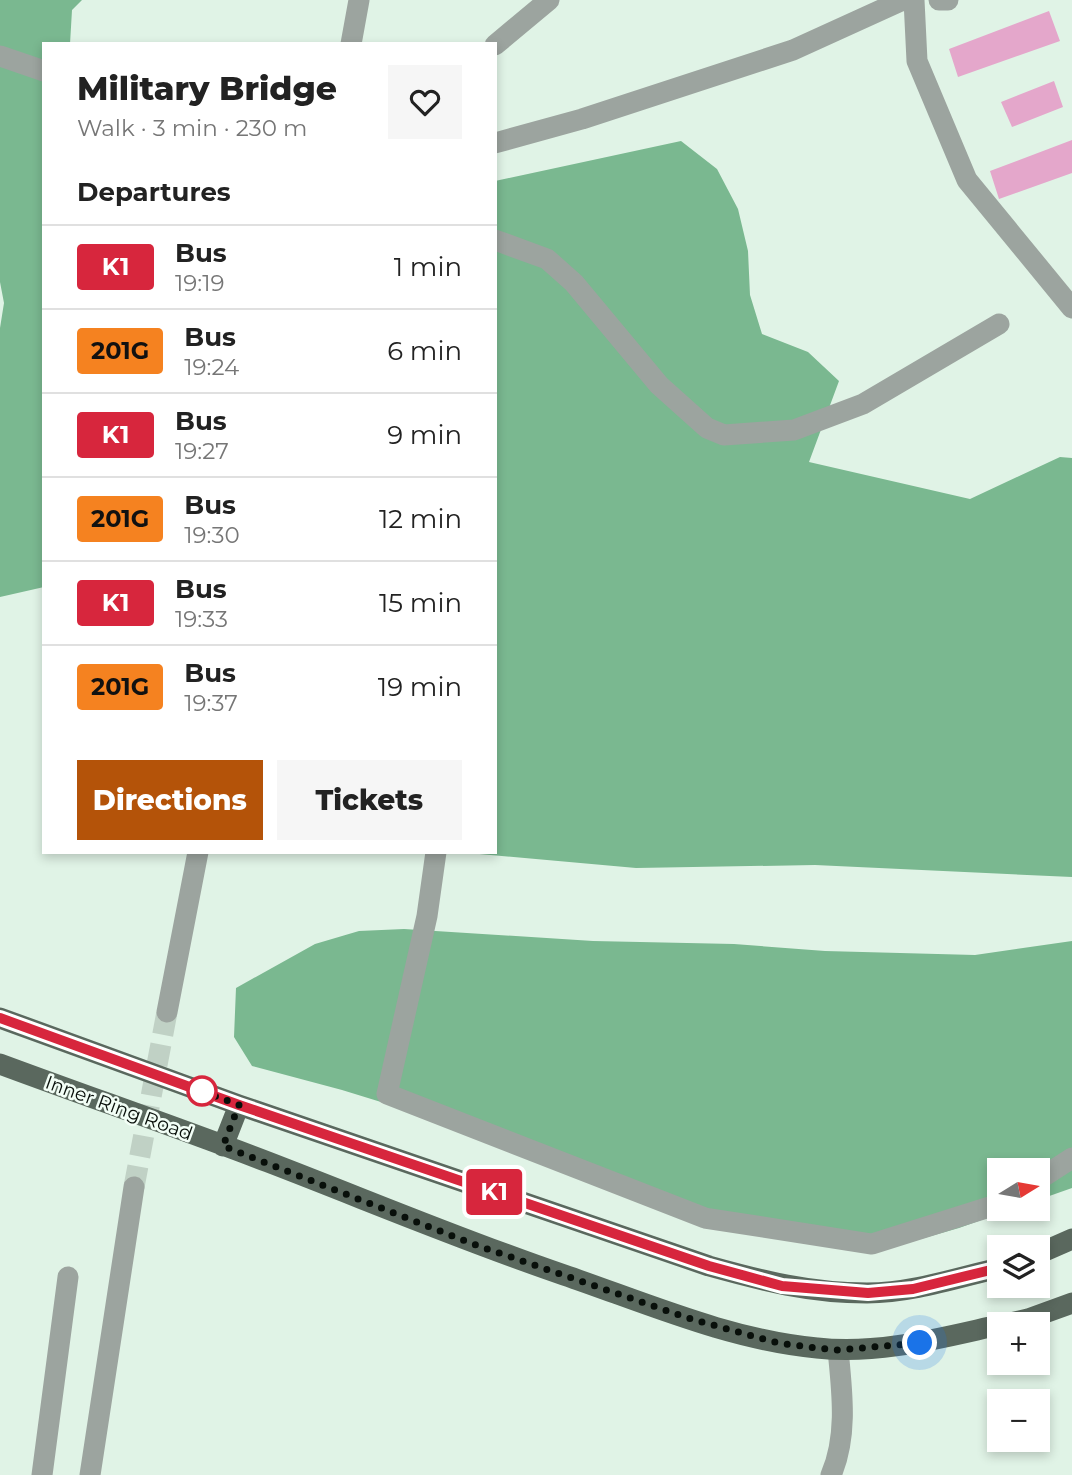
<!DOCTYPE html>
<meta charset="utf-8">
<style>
body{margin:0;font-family:Montserrat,sans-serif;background:#f6f6f6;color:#222;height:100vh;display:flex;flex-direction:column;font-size:26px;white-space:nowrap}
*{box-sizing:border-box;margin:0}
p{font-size:23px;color:#767676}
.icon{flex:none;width:38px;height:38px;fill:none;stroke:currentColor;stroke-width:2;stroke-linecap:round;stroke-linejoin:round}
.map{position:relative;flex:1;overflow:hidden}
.panel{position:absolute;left:42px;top:42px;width:455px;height:812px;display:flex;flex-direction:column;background:#fff;border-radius:0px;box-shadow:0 4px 10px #0003}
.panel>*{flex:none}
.badge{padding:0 14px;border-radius:5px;font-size:24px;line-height:46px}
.needle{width:46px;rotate:79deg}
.buttons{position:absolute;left:987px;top:1158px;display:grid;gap:14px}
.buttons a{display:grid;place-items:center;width:63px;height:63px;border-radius:0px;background:#fff;box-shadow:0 4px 10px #0003;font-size:35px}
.you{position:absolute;width:35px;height:35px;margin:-18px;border:5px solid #fff;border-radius:50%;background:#1a73e8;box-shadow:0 0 0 10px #1a73e833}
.map>.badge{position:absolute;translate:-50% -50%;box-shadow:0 0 0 4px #fff}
h2{padding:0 35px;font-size:26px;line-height:63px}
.round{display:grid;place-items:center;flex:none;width:74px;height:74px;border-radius:0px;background:#f6f6f6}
.head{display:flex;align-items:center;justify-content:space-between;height:119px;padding:0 35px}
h1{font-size:33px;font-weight:800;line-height:52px}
.button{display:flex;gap:14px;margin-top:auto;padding:14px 35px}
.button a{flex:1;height:80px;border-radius:0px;background:#b45309;color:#fff;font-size:28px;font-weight:800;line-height:80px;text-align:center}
.button a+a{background:#f6f6f6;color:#222}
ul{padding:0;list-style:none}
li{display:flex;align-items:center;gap:21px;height:84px;padding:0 35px;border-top:2px solid #e0e0e0}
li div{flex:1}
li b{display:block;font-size:26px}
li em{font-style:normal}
li .badge{min-width:77px;font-weight:700;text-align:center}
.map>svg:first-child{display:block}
</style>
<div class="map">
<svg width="1072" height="1475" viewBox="0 0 1072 1475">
<rect width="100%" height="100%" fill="#e0f3e6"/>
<path fill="#7ab890" d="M0 0H82L72 10 70 44H44V587L0 597V328L4 303 0 282Z
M681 141 717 169 738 209 748 251 750 295 762 334 808 352 839 381 809 462 970 499 1060 457 1072 458V877L815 865 636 868 457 852H495V181Z
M404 929 593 941 734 944 825 951 975 955 1072 941V1188L1038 1200V1171H999V1209H1012L959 1228 903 1244 785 1240 618 1175 342 1090 252 1066 234 1037 236 988 315 944 359 931Z"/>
<path fill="#e4a7cb" d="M1049 11 1060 41 958 77 949 49Z
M1054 81 1063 107 1012 127 1001 102Z
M1072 140V173L999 199 990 171Z"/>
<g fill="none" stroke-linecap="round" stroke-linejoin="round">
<path stroke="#c0d1c5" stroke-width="21" stroke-dasharray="21 10" stroke-linecap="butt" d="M134 1187 167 1012"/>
<path stroke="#9ca49f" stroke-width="21" d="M914 0 917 61 967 180 1072 308
M939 0H948
M351 44 359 0
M495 45 549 0
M0 56 44 71
M495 143 582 119 793 50 903 0
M495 240 547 259 574 283 659 385 707 428 724 435 794 430 863 404 999 324
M436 852 427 916 387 1094 705 1218 872 1244 999 1204
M167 1012 198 852
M1038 1180 1072 1158
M42 1475 68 1277
M90 1475 134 1187
M831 1475C848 1436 842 1391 838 1350"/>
<path stroke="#5a685e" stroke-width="21" d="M0 1018 239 1105 709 1266C763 1281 810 1293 867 1293 912 1293 956 1278 999 1268
M0 1064C89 1097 179 1128 268 1162 367 1200 464 1241 564 1275 646 1303 730 1340 817 1348 878 1355 940 1338 999 1325
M223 1146 239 1105
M1038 1254 1072 1239
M1002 1325 1028 1319 1072 1303"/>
</g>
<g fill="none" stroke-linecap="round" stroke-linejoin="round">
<defs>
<path id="line" d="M0 1018 239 1105 709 1266 782 1286 868 1293 913 1289 999 1268"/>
</defs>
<use href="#line" stroke="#fff" stroke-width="16"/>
<use href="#line" stroke="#d7263d" stroke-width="10"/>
<path stroke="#080f0a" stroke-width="7" stroke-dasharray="0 12.6" d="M202 1091 191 1087 239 1105 223 1146 473 1244 691 1319 778 1343 816 1348 838 1350 920 1343"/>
</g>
<circle fill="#fff" stroke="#d7263d" stroke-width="3.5" cx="202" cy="1091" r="14"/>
<g text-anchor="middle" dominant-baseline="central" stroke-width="5" stroke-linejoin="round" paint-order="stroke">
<g font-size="19" fill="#080f0a" stroke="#f2fef6">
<text transform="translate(119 1108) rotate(20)">Inner Ring Road</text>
</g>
</g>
</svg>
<div class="buttons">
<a><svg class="needle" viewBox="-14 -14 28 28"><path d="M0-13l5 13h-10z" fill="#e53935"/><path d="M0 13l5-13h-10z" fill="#767676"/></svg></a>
<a><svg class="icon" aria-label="layers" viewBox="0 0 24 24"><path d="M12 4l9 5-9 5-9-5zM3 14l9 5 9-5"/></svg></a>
<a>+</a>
<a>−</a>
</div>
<div class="you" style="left:920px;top:1343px"></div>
<b class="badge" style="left:494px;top:1192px;background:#d7263d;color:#fff">K1</b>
<section class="panel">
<div class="head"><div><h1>Military Bridge</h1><p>Walk · 3 min · 230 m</p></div><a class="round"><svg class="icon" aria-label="heart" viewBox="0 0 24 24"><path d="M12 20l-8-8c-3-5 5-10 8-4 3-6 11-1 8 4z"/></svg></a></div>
<h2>Departures</h2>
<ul>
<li><span class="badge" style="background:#d7263d;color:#fff">K1</span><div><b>Bus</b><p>19:19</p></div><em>1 min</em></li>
<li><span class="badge" style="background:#f58220;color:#111">201G</span><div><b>Bus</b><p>19:24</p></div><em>6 min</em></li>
<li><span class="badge" style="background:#d7263d;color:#fff">K1</span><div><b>Bus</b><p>19:27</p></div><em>9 min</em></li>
<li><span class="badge" style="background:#f58220;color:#111">201G</span><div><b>Bus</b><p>19:30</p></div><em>12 min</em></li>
<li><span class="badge" style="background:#d7263d;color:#fff">K1</span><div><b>Bus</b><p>19:33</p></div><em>15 min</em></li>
<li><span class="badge" style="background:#f58220;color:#111">201G</span><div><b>Bus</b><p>19:37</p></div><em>19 min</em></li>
</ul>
<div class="button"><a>Directions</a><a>Tickets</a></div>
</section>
</div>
